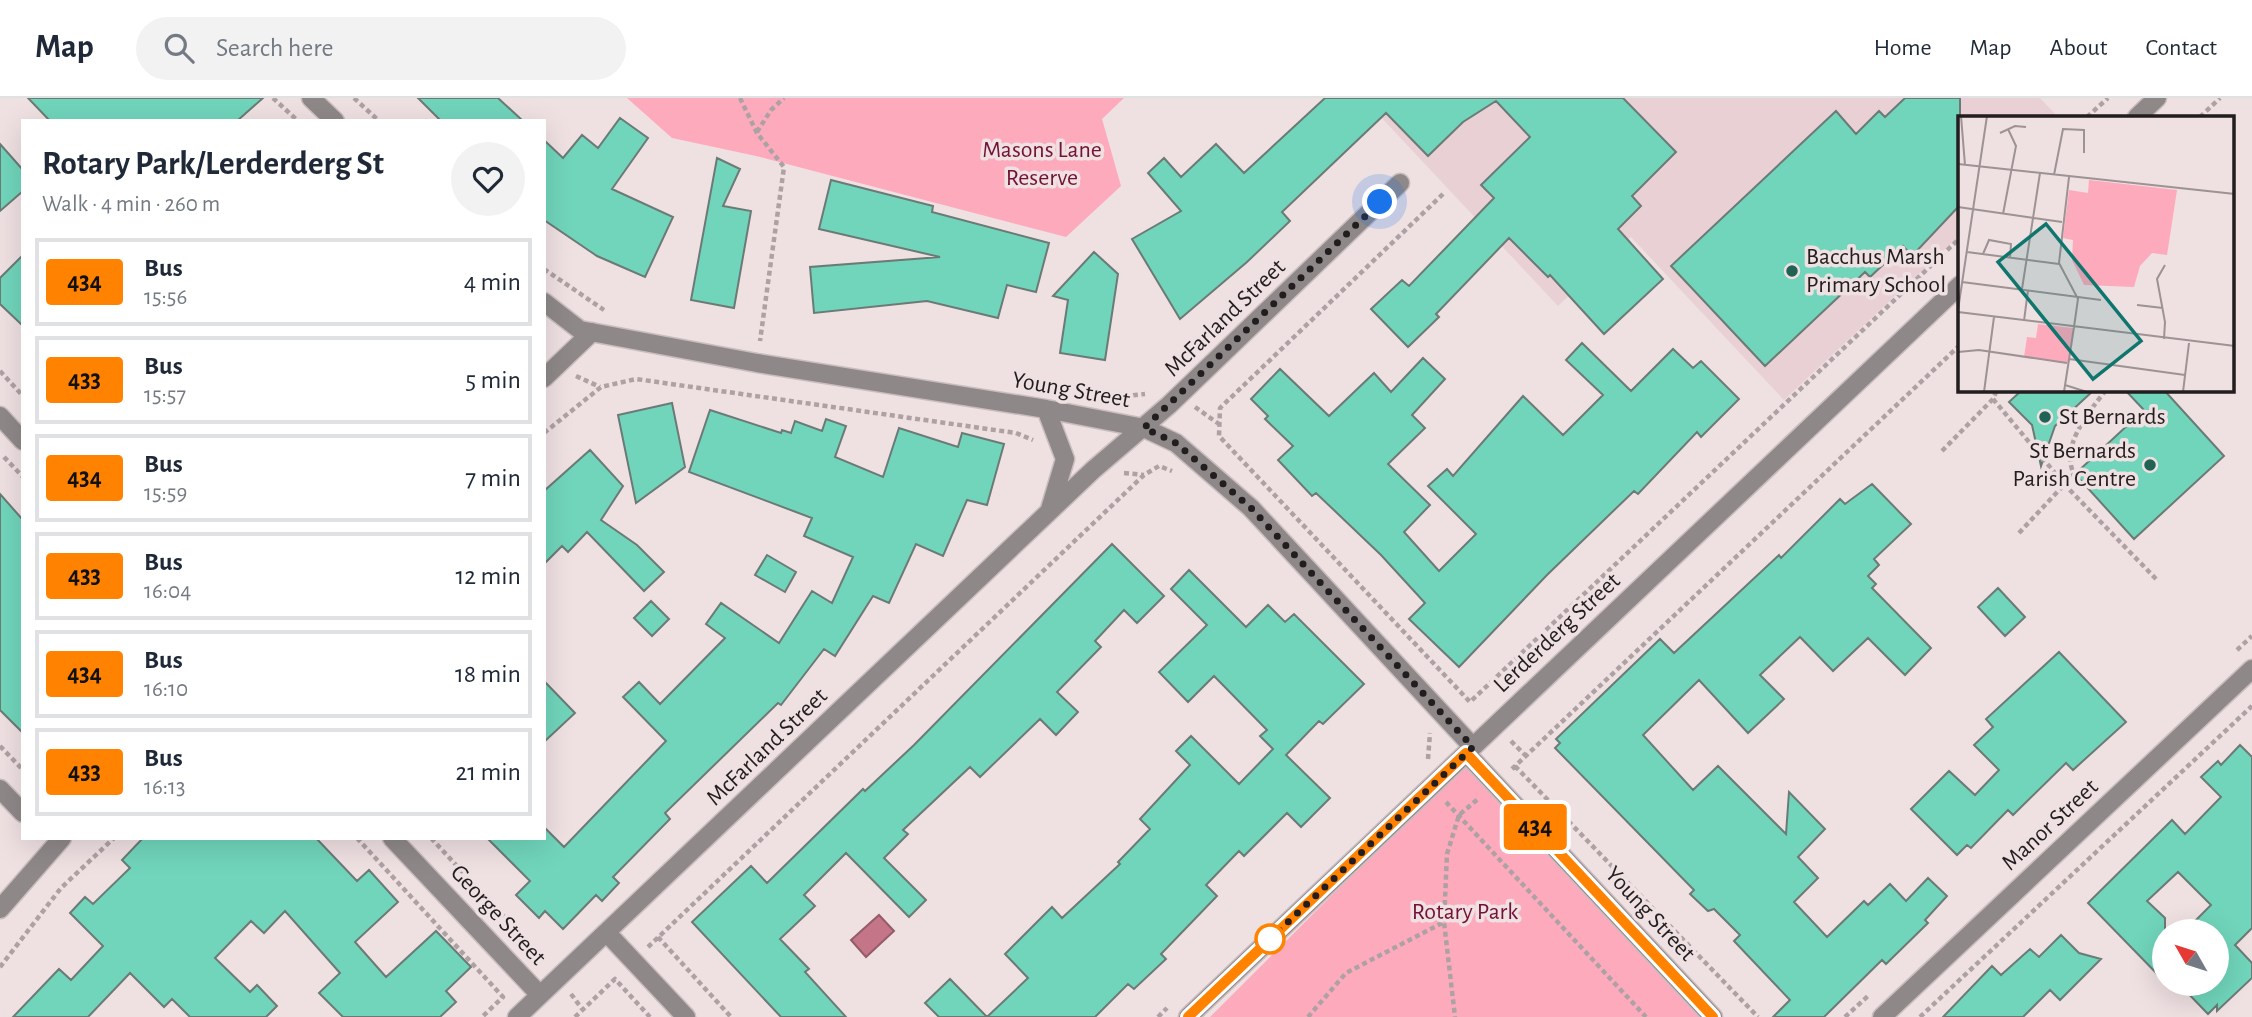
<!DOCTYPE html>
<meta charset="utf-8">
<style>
body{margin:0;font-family:"Alegreya Sans",sans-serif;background:#f2f2f3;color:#1f2937;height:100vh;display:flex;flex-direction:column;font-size:26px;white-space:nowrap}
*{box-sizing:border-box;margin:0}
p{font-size:23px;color:#747a83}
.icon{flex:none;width:38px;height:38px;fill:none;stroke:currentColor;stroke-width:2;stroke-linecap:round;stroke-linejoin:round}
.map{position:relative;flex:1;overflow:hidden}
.sheet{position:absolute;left:21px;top:21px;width:525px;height:721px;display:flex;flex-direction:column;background:#fff;border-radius:0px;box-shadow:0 7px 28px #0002}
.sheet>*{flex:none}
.badge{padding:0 14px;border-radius:5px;font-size:24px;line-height:46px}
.needle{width:46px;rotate:309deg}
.buttons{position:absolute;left:2152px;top:821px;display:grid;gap:14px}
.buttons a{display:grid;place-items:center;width:77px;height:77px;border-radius:50%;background:#fff;box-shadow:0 7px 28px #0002;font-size:35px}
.you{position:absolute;width:35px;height:35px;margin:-18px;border:5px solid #fff;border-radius:50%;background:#1a73e8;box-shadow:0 0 0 10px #1a73e833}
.map>.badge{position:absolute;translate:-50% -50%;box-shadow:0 0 0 4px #fff}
.round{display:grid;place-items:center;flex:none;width:74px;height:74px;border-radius:37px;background:#f2f2f3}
.summary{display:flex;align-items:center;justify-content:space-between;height:119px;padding:0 21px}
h1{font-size:33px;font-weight:700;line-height:52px}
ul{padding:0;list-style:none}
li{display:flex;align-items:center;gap:21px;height:88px;margin:0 14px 10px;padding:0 7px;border:4px solid #e0e1e3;border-radius:0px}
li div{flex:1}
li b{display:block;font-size:26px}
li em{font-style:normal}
li .badge{min-width:77px;font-weight:700;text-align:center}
header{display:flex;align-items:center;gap:42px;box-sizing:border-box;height:98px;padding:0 35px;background:#fff;border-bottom:2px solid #e0e1e3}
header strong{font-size:33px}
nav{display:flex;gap:38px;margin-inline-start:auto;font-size:24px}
.search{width:490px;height:63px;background:#f2f2f3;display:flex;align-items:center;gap:18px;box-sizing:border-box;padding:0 24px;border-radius:38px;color:#747a83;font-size:26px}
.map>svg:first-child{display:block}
</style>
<header>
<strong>Map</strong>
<div class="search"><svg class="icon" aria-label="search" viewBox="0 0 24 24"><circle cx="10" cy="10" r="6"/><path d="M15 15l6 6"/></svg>Search here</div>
<nav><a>Home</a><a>Map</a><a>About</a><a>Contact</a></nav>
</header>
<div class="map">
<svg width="2252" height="919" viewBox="0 0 2252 919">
<rect width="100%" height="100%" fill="#efe0e2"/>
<path fill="#e8d0d5" d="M1363 0H2040L2058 19H1960V137L1784 302 1631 139 1558 208Z"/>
<path fill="#fdaabd" d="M627 0H1124L1102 21 1121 88 1066 139 756 58 672 40Z
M1466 663 1715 919H1210Z"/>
<path fill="#c57588" stroke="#945b68" stroke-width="2" d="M879 817 894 833 866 859 851 842Z"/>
<path fill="#70d5bb" stroke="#6c7a76" stroke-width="2" d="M28 0H263L237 23H50Z
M418 0H498L523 23H441Z
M1325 0H1623L1676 54 1632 98 1641 108 1618 131 1663 181 1604 236 1550 177 1548 179 1509 140 1436 216 1439 219 1408 249 1371 211 1402 182 1409 188 1494 100 1481 87 1530 39 1496 3 1463 24 1428 58 1386 15 1282 114 1290 123 1247 164 1180 221 1132 141 1181 113 1148 75 1164 60 1181 79 1216 46 1244 75Z
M1905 0H1960V107L1912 158 1903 148 1870 179 1865 174 1765 268 1671 168 1836 13 1856 36 1879 13 1885 19Z
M620 20 648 40 612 91 673 119 645 179 597 158 544 122V42L563 60 582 37 598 50Z
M0 46 23 72V93L0 113Z
M717 60 740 71 723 108 751 113 734 210 691 202Z
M831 82 933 108 932 114 1049 145 1036 194 1007 187 998 220 927 203 814 215 810 169 940 159 819 131Z
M1094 154 1118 176 1105 262 1060 255 1068 202 1053 198Z
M23 157V228L0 206V180Z
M1582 245 1631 293 1673 251 1693 270 1701 263 1739 301 1701 339 1697 334 1638 396 1634 393 1547 477 1459 569 1409 521 1425 505 1381 457 1316 395 1312 398 1278 362 1293 348 1265 321 1268 318 1251 301 1280 271 1329 318 1374 275 1391 294 1423 260 1445 281 1412 317 1425 330 1388 366 1430 407 1404 434 1439 473 1476 436 1428 388 1447 371 1453 378 1523 298 1563 337 1603 297 1566 262Z
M2022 292H2094L2055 328 2041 368 2032 327 2009 304Z
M2125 292H2164L2224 358 2134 441 2075 376 2144 312Z
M672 305 685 369 636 405 618 317Z
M710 312 781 335 782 332 791 335 795 323 822 333 826 321 846 328 835 359 883 379 899 330 958 349 962 335 1004 346 987 407 967 402 943 458 916 446 889 505 873 498 835 558 824 551 781 607 778 605 665 715 670 721 613 779 619 785 602 803 596 797 563 831 545 813 539 820 516 797 530 783 487 740H544L545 730 564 749 666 643 623 599 639 584 660 606 725 540 706 526 721 505 779 545 812 493 832 505 853 459 804 438 812 420 689 374Z
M590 352 623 388 601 422 637 447 664 474 644 493 587 434 568 454 562 448 544 466V393Z
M1872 386 1911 426 1874 461 1879 467 1868 478 1876 486 1872 490 1931 550 1905 577 1868 540 1833 573 1800 539 1760 577 1784 601 1748 635 1699 582 1643 637 1693 692 1718 668 1786 736 1789 694 1825 731 1798 759 1818 780 1794 804 1827 839 1864 803 1868 807 1890 786 1906 803 1928 780 1947 798 1925 822 1928 825 1886 866 1882 862 1824 919H1773L1790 902 1734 843 1740 837 1714 811 1708 813 1690 796 1694 792 1555 650 1560 645 1556 641 1660 541 1674 555 1779 457 1781 460 1840 401 1845 406Z
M0 396 23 422V635L0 612Z
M1112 446 1164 498 1137 525 1124 512 1095 543 1101 549 1057 594 1078 614 1056 637 1040 621 980 679 970 669 903 732 908 736 884 760 926 802 909 819 846 755 804 797 815 808 780 841 809 871 805 874 846 919H781L692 824 751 768 767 785 863 691 865 693 914 647Z
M767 457 796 474 785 494 755 477Z
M1189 472 1246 529 1268 507 1285 524 1294 516 1364 586 1323 626 1319 623 1286 657 1330 700 1301 729 1287 715 1244 758 1239 753 1206 787 1217 798 1161 856 1166 861 1134 891 1128 886 1095 919H939L925 905 950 881 987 919 1028 880 1005 856 1052 809 1062 820 1120 766 1118 764 1150 731 1140 721 1190 667 1176 653 1191 638 1239 686 1273 651 1260 638 1267 632 1214 578 1188 604 1159 574 1207 527 1171 491Z
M1998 490 2025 519 2005 538 1978 509Z
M651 503 669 521 652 538 634 520Z
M2059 554 2126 624 2073 672 2066 665 2013 717 2008 712 1971 750 1967 747 1957 757 1911 711 1949 673 1975 697 1999 672 1974 647 1993 629 1986 621Z
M544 583 575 615 544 644Z
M2240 647 2252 659V830L2235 847 2252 865V880L2217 913V907L2208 916 2179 886H2217V833H2185L2211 807 2178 774 2147 803 2165 820V884L2088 805 2172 722 2185 736 2221 699 2201 679 2218 663 2221 667Z
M143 740H316L357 783 369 772 398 804 355 844 386 879 436 833 471 869 446 893 456 904 440 919H343L319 895 340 875 285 813 264 835 251 823 215 860 250 894 257 887 277 908 266 919H190L172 901 164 909 130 875 88 919H13L59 871 71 882 103 848 70 815 85 799 93 806 130 770 122 762Z
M2061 837 2079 855 2101 861 2060 902 2050 892 2023 919H1943L1992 868 2001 877 2030 851 2039 859Z"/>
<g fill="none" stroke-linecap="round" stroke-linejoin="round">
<defs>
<path id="minor" d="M311 0 335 23
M2137 19 2157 0
M544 204 580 232 757 265 1046 311 1144 330 1176 345 1251 410 1473 649
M544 280 592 234
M1046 311 1065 361 1050 411
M0 318 23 343
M1466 655 1713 919
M0 691 23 715
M392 740 540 897
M0 811 62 740
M607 835 686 919
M517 919 1093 372 1169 307 1400 85
M1188 919 1960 187
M1882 919 2252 571"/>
</defs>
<use href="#minor" stroke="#cabdbf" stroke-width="21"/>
<path stroke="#ada1a3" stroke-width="4.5" stroke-dasharray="5 3.5" stroke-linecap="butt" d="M273 0 298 23
M354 0 379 23
M740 0 757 35 784 69 760 243
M2087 19 2108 0
M2200 19 2220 0
M757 34 771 12 784 0
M1443 96 1220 310 1219 338 1470 604 1960 140
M544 171 604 212
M0 273 23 298
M576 278 600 289
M1116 299 1145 296
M1993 301 2065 387 2157 482
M1195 309 1219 326
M544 335 601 289 636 281 1016 335 1033 342
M1942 353 1993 301 1997 292
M4 359 23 379
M1124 375 1144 377
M2019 435 2074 376C2060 348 2089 314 2106 292
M2237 552 2252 538
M1511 643 1526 658
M0 648 23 672
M1428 661 1430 635
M1515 668 1758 919
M1512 671 1960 247
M1446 704 1646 919
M357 740 503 899 482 919
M431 740 546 864
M1444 824 1447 756 1459 717 1479 700
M658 839 731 919
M648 849 1144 377 1159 368 1172 373
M0 869 61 790 114 740
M571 896 583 912
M575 919 615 881 650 919
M1158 919 1167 910
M1308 919 1346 875 1444 824 1455 919
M1845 919 1868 898
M1920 919 2252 608"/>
<use href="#minor" stroke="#8e8889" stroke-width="18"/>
</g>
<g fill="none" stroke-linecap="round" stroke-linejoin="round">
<defs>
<path id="line" d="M1188 919 1466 655 1713 919"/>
</defs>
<use href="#line" stroke="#fff" stroke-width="16"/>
<use href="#line" stroke="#ff8200" stroke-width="10"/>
<path stroke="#221d1e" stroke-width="7" stroke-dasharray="0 12.6" d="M1270 841 1473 649 1251 410 1176 345 1144 330 1380 104"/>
</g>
<g fill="#206354" stroke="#efe0e2" stroke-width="2.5">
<circle cx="1792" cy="173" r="7"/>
<circle cx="2045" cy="319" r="7"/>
<circle cx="2150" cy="367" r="7"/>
</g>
<circle fill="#fff" stroke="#ff8200" stroke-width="3.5" cx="1270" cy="841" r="14"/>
<g text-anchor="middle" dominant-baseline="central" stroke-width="7" stroke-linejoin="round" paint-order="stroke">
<g font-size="24" fill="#731236" stroke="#efe0e2">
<text x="1042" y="52">Masons Lane<tspan x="1042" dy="28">Reserve</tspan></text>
<text x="1465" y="814">Rotary Park</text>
</g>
<g font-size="24" fill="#221d1e" stroke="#efe0e2" text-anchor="start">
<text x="1806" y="159">Bacchus Marsh<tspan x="1806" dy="28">Primary School</tspan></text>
<text x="2059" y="319">St Bernards</text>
<text x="2136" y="353" text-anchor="end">St Bernards<tspan x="2136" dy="28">Parish Centre</tspan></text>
</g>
<g font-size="24" fill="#221d1e" stroke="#efe0e2">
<text transform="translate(1225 220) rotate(-44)">McFarland Street</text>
<text transform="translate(1071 292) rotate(10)">Young Street</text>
<text transform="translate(1557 535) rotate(-43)">Lerderderg Street</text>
<text transform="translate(767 649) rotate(-44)">McFarland Street</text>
<text transform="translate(2050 727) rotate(-43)">Manor Street</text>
<text transform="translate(1650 816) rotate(47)">Young Street</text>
<text transform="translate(498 817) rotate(47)">George Street</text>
</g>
</g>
<g transform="translate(1958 18)">
<rect width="276" height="276" fill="#efe0e2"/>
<path d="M131 64 219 74 209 139 194 137 182 150 176 171 126 169 114 144 115 124 105 122 111 74 130 77ZM80 208 115 212 111 247 66 241 69 221 78 222Z" fill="#fdaabd"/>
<path fill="none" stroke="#9d9294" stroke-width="2" d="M3 0 7 49M42 17 57 10 68 11M0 48 277 78M96 59 105 13 126 14V37M111 61 101 147 120 183 116 211M0 91 104 106M45 98 58 30 50 13M9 136 101 148M25 138 31 124 53 128 52 142M4 166 143 184M64 173 82 57M179 189 205 192M0 194 29 0M0 196 277 230M66 205 70 174M206 223 207 206 199 163 207 149M0 236 21 234 109 247M111 243 227 259M107 269 129 276M26 276 36 201M106 276 116 211M225 276 231 227"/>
<path fill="#0f766e" fill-opacity="0.15" stroke="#0f766e" stroke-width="3.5" d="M88 108 183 225 135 263 40 146Z"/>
<rect width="276" height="276" fill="none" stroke="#221d1e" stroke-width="3.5"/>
</g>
</svg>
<div class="buttons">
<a><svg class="needle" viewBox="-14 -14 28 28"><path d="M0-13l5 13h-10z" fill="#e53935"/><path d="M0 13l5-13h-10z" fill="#747a83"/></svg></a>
</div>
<div class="you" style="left:1380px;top:104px"></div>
<b class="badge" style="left:1535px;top:729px;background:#ff8200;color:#111">434</b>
<section class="sheet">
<div class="summary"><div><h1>Rotary Park/Lerderderg St</h1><p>Walk · 4 min · 260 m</p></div><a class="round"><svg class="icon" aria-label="heart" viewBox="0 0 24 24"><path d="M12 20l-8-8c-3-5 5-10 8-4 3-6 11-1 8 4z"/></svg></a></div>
<ul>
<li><span class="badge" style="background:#ff8200;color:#111">434</span><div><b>Bus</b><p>15:56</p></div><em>4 min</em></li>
<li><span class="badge" style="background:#ff8200;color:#111">433</span><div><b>Bus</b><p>15:57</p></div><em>5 min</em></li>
<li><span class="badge" style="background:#ff8200;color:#111">434</span><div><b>Bus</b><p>15:59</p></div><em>7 min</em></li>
<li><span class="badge" style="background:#ff8200;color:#111">433</span><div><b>Bus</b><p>16:04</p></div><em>12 min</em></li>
<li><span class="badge" style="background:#ff8200;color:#111">434</span><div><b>Bus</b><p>16:10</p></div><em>18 min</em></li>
<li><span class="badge" style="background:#ff8200;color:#111">433</span><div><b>Bus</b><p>16:13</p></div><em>21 min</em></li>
</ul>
</section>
</div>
